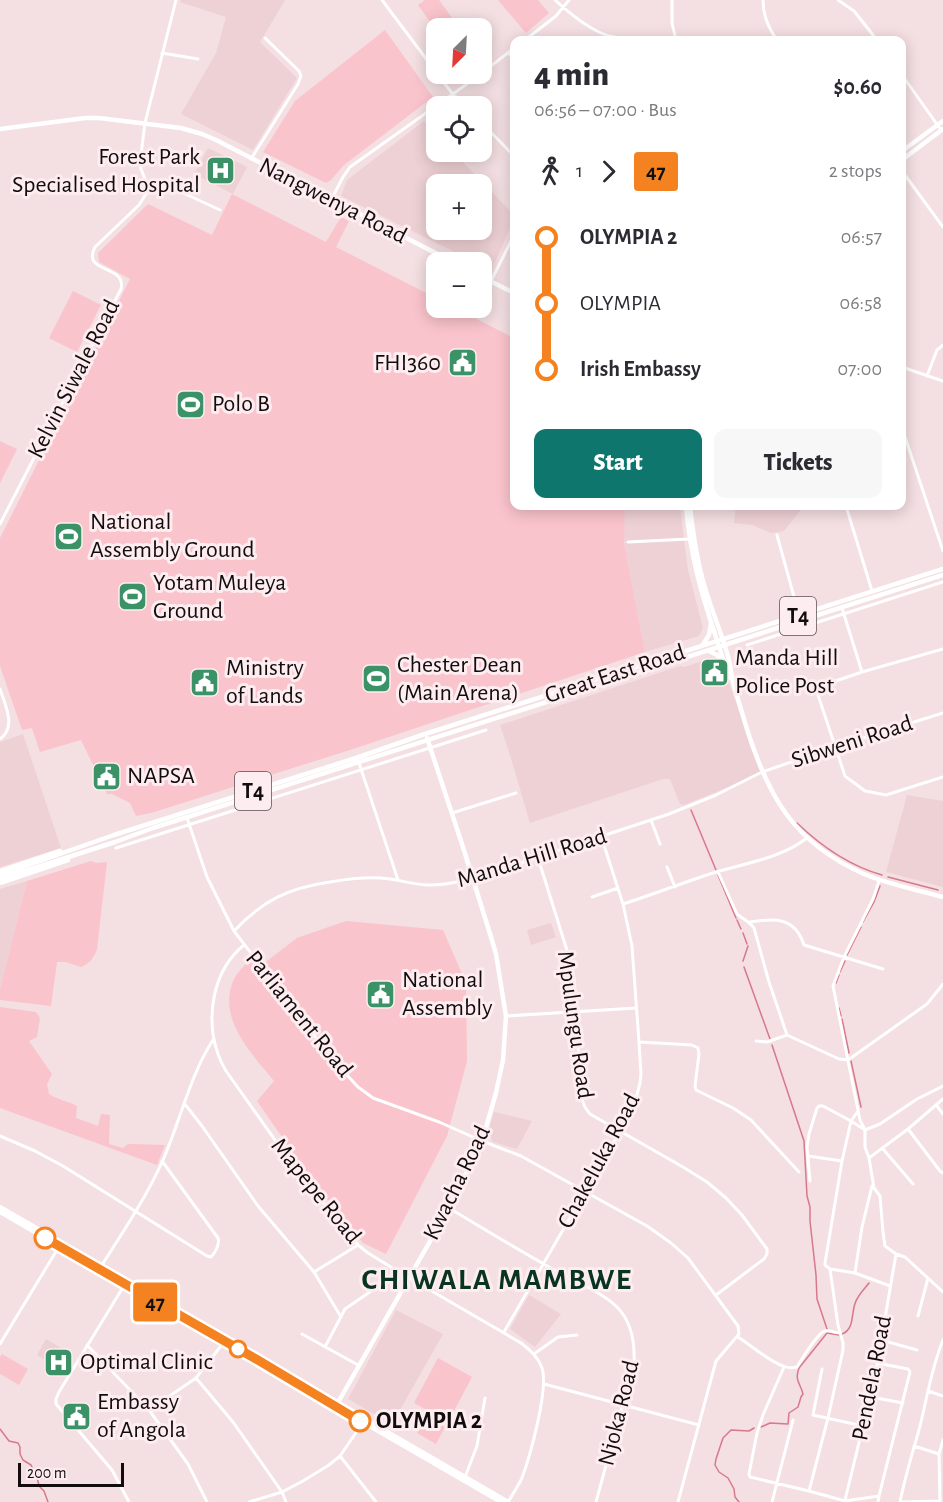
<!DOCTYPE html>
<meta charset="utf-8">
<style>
body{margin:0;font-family:"Alegreya Sans",sans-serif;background:#f7f7f7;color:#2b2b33;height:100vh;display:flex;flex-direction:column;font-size:22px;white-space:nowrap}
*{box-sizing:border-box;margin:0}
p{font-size:20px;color:#7c7c81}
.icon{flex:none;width:33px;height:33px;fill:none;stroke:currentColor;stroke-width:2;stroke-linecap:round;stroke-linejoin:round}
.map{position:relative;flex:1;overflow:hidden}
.drawer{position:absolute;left:510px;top:36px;width:396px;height:474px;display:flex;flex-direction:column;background:#fff;border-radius:12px;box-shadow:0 3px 15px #0003}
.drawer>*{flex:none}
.badge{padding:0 12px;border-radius:4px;font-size:21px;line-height:39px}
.needle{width:39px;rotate:204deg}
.controls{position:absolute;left:426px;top:18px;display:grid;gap:12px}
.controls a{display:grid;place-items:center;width:66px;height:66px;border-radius:12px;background:#fff;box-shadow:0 3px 15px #0003;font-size:30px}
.scale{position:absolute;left:18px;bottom:15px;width:106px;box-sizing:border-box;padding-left:6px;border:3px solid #120c0d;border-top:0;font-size:16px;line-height:21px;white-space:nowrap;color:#120c0d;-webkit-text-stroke:4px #feedf0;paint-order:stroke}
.map>.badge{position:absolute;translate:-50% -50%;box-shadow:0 0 0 3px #fff}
.legs{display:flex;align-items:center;gap:9px;height:66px;padding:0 24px;font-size:20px}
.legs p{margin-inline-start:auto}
.summary{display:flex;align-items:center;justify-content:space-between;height:102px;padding:0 24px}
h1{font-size:33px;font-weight:800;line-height:45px}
.primary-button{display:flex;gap:12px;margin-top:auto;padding:12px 24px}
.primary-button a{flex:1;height:69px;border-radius:12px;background:#0f766e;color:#fff;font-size:24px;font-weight:800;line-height:69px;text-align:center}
.primary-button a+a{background:#f7f7f7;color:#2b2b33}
ul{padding:0 24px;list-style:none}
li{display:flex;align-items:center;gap:21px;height:66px;font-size:22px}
li i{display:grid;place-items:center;width:9px;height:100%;margin:0 8px;background:currentColor}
li i::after{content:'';width:15px;height:15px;margin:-8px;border:4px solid;border-radius:50%;background:#fff}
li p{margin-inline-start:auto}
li:first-child i{background:linear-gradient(#0000 50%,currentColor 0)}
li:last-child i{background:linear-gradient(currentColor 50%,#0000 0)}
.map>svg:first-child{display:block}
</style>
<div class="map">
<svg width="943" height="1502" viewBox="0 0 943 1502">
<rect width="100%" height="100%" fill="#f4dfe2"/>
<path fill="#eed1d5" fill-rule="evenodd" d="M181 0H285L260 42 297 78 253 150 181 114 216 53 226 17 180 2Z
M424 121 436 134V152H453L514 215V220L491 271 482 266V262H475L341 196 347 180ZM436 184H482V230H436Z
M208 148 247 167 233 194 194 174Z
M625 506H680L684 539 623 542Z
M736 506H804L784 531 771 533 752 525 734 523Z
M684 540 688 570 703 628 699 636 645 652 624 543Z
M703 661 707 662 713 677 729 683 761 773 714 793 684 805 680 804 670 779H663L530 823 510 755 500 725 680 666 684 667Z
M23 734 61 848 0 867V742Z
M907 795 943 801V887L886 872Z
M27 881 0 990V889Z
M551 923 556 937 531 945 527 930Z
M494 1112 532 1121 517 1149 493 1142 488 1133Z
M529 1295 561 1314 535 1347 510 1329Z
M396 1310 443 1334 392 1424 348 1399Z
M46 1339 73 1355 63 1371 37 1355Z"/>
<path fill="#fac4cc" d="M425 0H439L453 19 439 28H436V30L418 5Z
M498 0H538L549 13 526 33Z
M385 30 433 97 344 165 331 180 326 183 263 152 295 101Z
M232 194 326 242 341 217 349 221 336 247 436 298V308H455L514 338V506H625L624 543 645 652 353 749 151 813 136 816 130 803 112 794H107L81 740 40 752 32 728 22 730 0 666V538L130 279 99 262 98 253 148 204 212 235Z
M73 291 101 305 77 352 49 338Z
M0 441 17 449 0 483Z
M91 861 96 863 107 862 97 949C94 958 90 963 81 967L66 962H57L51 1006 0 1000V990L27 881Z
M346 921 443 930 466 983 467 1061 447 1136 386 1254 363 1243 316 1186 257 1101 274 1081C252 1054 216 1018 234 979 239 970 248 962 255 954L263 964 297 938Z
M0 1007 36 1012 40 1018 37 1037 29 1041 52 1074 47 1084 49 1094C58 1100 68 1101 77 1106L76 1118 98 1126 101 1114 110 1115 109 1144 123 1148 128 1144 165 1145 157 1165 0 1108Z
M2 1354 28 1369 19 1385 0 1374V1357Z
M438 1358 472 1377 448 1422 414 1403Z
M426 1417 445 1427 436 1444 417 1433Z"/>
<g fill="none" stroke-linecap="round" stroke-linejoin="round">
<path stroke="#d7798b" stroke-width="1.5" d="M691 810 716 870
M797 823C821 846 850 866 882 875
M718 875 736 918
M888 877 938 890
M737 920 741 929
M863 922 874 902 880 886
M743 933 747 944
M847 955 861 927
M743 961 748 946
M744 967 770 1039
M840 972 845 961
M836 983 839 975
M839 1008 841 1016
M842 1019 849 1053
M772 1045 804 1141 807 1196 810 1207V1221L816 1275 817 1299 827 1329
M851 1061 861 1107
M842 1334C856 1329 850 1310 857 1299 860 1293 865 1288 869 1283
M761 1427 770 1423 788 1424 789 1413 798 1407 801 1397 803 1394C801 1384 794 1381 799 1368L827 1333 839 1335
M0 1429 9 1441 18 1443 20 1447V1454L23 1460 31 1465 37 1477 39 1486 44 1491 48 1502
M739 1502 735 1497 734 1489 728 1478 719 1472 715 1465 716 1459 723 1438 731 1430 749 1431 754 1428"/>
<path stroke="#fff" stroke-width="3" d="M382 0 436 72
M555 0C568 12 583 25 601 33 622 42 653 39 676 39
M672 0V23L676 40
M763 0C763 16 768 28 777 40
M838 0 854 11 877 40
M525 40 556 16 569 0
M162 53 198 59
M508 53 514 58
M482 73 514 48
M437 74 452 93 465 106
M902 75 941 130
M482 123 514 156
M251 159 298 84 301 76 299 71 265 38
M902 171 943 227
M147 190 162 184 166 185 220 210
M331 200 343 177 350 167 481 74
M491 281 514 235
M902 367 943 381
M927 376 937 350 943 345
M903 431 943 551
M846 506 872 591
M0 524 121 289C127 264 81 274 95 247L139 205 146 194 147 184 141 169 140 162 145 123 176 0
M777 535 799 615
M628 542 689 539
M842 608 862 672
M747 645 943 582
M943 649 862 672 821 686 817 692 845 776 865 791 886 795 943 777
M0 689C5 705 17 727 0 739
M359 763 398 880
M452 813 516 793
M187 818 207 877 234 931 334 1061 358 1087 373 1098 439 1122 482 1141 521 1156 647 1226 671 1243 688 1258 738 1326 739 1334 716 1361 678 1502
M651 820 660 844
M116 848 486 730
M538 858 571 963 574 979 581 1093C582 1102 584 1107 590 1114L683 1167 707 1182 726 1198 742 1215 767 1249V1254L764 1259 716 1295
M667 867 675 887
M718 872 737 914C743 919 749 921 754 928L769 982 787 1035 839 1059 848 1060 927 1004 943 984
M592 897 618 888
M623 904C654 894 685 882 716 872 747 863 781 858 807 838
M750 922C775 918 795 917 804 945L883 969
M234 931C263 900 289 888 330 882 347 879 364 877 381 878 396 879 411 884 427 885 442 886 457 882 472 879L669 814 716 795 762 772 835 747 943 713
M244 945C213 970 205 1017 218 1054 220 1060 223 1066 226 1071L292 1164 358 1245 368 1253 399 1272 521 1343C530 1350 538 1357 542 1368 549 1389 530 1456 522 1478 518 1486 513 1494 508 1502
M506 1016 636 1008
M756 1041 767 1042 787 1035
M639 1042 692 1045 698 1048 699 1054 695 1086 696 1090 733 1108 751 1120 799 1172
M943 1099 908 1129 869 1158 874 1188 880 1196 883 1232 885 1246 896 1254 905 1257 943 1292
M184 1103 202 1126 258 1206 314 1272 341 1317
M937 1106 943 1114
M858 1111 851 1121 842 1161 825 1263V1265L830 1269 855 1273 890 1286
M908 1129 940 1171 943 1173
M0 1136 35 1151 63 1166 207 1256 211 1257C215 1253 220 1244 218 1238L162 1161
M883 1149 913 1184
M808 1156 842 1161
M869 1158 865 1147V1130L860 1120 833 986 844 957 873 899 879 881
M810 1181 807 1147 809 1134 817 1108 819 1106H823L851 1121 865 1130 880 1124 917 1099 943 1086
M449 1208C482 1228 515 1248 549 1267 568 1277 602 1292 617 1307 632 1322 635 1342 634 1363L596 1502
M102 1265C123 1232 147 1196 163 1160 180 1122 190 1075 213 1040
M314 1272 358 1245
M855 1273 862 1227 872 1186
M125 1284 59 1392 56 1399V1404L112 1470 129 1502
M918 1316 928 1278
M504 1332 620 1131 635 1102 640 1083 641 1074 639 1042 632 946 623 904 601 836
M302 1334 358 1365
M738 1337C752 1346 767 1360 783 1366 787 1368 792 1368 797 1367 802 1359 817 1333 825 1331 829 1330 836 1333 840 1333
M881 1340 917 1350
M0 1344 60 1245
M87 1345 149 1410 188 1464 207 1502
M325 1347 345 1309 399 1272
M534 1354 558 1337 577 1335
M784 1367 763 1415 757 1433 749 1474 750 1477 809 1491 845 1501 879 1496 910 1372 908 1369 877 1363
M822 1369 813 1415 863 1426
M196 1378 233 1422 282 1492 286 1502
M544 1384 699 1425
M928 1391 943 1396
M871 1397 903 1403
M149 1410 196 1378 224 1342
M914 1446 939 1454
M340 1456 376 1502
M465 1477 477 1446 485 1398
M809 1491 828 1418 843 1350V1343L838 1325 830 1269
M845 1500 875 1377 896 1254
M249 1502 282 1492 303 1481 329 1465 340 1456 364 1421
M772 1502 793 1420
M878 1502 879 1496
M900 1502C905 1477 912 1454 919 1430 927 1399 931 1369 943 1340
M900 1502 940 1501
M940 1502 939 1454 943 1440"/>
<path stroke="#fff" stroke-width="4.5" d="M0 129 85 118H99L181 128 202 134 216 140 453 262
M902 151 943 121
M902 160 943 129
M482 277 514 293
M686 506C690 552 700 590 715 634 720 649 724 665 731 678
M690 506C693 534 697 563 706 591 713 614 723 637 729 660 731 667 731 675 733 682 737 697 742 712 746 726 768 797 794 843 864 874 887 884 918 890 943 897
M0 1207 508 1502
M0 1212 501 1502
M336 1406 449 1208 482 1141 496 1093 503 1060 506 1016 496 954 491 937 462 844 427 738"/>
<path stroke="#fff" stroke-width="4.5" d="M702 646 709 635 711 623
M709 651 717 655 727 669
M0 871 60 851
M0 875 114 835 356 758 425 734 943 569
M0 879 115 842 153 828 943 575
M0 883 68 860"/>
</g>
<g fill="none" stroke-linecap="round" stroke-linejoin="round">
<defs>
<path id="line-1" d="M45 1238 256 1359 360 1421"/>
</defs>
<use href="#line-1" stroke="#fff" stroke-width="14"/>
<use href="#line-1" stroke="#f58220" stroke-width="9"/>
</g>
<defs>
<symbol id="hospital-square" viewBox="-11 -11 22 22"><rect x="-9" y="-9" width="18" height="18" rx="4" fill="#3b9266" stroke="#feedf0"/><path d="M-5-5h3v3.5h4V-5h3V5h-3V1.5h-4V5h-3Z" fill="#fff"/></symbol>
<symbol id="civic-square" viewBox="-11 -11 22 22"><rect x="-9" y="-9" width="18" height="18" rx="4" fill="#3b9266" stroke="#feedf0"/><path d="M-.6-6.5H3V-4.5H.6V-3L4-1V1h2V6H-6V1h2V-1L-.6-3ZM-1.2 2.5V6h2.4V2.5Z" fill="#fff"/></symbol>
<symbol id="stadium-square" viewBox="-11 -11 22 22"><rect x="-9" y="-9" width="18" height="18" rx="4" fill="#3b9266" stroke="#feedf0"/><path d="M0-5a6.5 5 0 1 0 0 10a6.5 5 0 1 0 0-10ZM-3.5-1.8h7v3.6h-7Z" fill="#fff"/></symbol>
</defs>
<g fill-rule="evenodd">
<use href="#hospital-square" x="204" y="154" width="33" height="33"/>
<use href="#civic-square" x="446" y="346" width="33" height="33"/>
<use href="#stadium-square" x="174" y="388" width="33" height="33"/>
<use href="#stadium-square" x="52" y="520" width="33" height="33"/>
<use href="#stadium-square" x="116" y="580" width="33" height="33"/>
<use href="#civic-square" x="698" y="656" width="33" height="33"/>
<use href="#stadium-square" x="360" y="662" width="33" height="33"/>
<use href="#civic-square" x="188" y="666" width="33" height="33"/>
<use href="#civic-square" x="90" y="760" width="33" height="33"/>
<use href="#civic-square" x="364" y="978" width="33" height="33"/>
<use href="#hospital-square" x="42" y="1346" width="33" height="33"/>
<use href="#civic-square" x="60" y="1400" width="33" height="33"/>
</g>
<g fill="#fff" stroke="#f58220" stroke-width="3">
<circle cx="45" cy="1238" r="10"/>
<circle cx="238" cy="1349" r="8"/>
<circle cx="360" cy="1421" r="10"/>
</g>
<g text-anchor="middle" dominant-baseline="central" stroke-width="6" stroke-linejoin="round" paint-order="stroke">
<g fill="#feedf0" stroke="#595051" stroke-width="1.5">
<rect x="780" y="597" width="36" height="38" rx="4.5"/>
<rect x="235" y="772" width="36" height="38" rx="4.5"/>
</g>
<g font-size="22" font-weight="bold" fill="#120c0d">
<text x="798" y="616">T4</text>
<text x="253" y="791">T4</text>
</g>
<g font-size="24" fill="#120c0d" stroke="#feedf0" text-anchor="start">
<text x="200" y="157" text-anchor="end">Forest Park<tspan x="200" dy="28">Specialised Hospital</tspan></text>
<text x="441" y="363" text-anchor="end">FHI360</text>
<text x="212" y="404">Polo B</text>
<text x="90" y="522">National<tspan x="90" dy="28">Assembly Ground</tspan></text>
<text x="153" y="583">Yotam Muleya<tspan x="153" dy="28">Ground</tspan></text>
<text x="735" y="658">Manda Hill<tspan x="735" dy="28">Police Post</tspan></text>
<text x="397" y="665">Chester Dean<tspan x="397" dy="28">(Main Arena)</tspan></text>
<text x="226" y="668">Ministry<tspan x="226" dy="28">of Lands</tspan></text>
<text x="127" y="776">NAPSA</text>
<text x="402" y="980">National<tspan x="402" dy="28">Assembly</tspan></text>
<text x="80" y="1362">Optimal Clinic</text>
<text x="97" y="1402">Embassy<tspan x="97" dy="28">of Angola</tspan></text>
</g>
<g font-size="24" fill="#120c0d" stroke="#feedf0">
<text transform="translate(333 201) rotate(27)">Nangwenya Road</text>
<text transform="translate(74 379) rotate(-63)">Kelvin Siwale Road</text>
<text transform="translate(615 674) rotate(-18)">Great East Road</text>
<text transform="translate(852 742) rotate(-18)">Sibweni Road</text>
<text transform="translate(532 858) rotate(-17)">Manda Hill Road</text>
<text transform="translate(299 1014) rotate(51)">Parliament Road</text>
<text transform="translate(575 1025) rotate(82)">Mpulungu Road</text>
<text transform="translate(599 1161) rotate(-62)">Chakeluka Road</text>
<text transform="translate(457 1183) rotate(-64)">Kwacha Road</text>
<text transform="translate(316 1191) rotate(51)">Mapepe Road</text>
<text transform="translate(872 1378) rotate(-79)">Pendela Road</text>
<text transform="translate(619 1413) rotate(-76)">Njoka Road</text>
</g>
<g font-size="24" font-weight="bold" fill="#120c0d" stroke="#feedf0" text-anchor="start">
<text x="376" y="1421">OLYMPIA 2</text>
</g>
<g font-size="30" font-weight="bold" letter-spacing="1.5" fill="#083420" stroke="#feedf0">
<text x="497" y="1280">CHIWALA MAMBWE</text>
</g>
</g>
</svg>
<div class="controls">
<a><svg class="needle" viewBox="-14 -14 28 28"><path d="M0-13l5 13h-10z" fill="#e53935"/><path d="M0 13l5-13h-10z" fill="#7c7c81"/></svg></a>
<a><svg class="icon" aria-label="locate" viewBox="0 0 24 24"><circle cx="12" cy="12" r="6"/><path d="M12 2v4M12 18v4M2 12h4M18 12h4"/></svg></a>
<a>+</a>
<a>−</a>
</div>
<div class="scale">200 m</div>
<b class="badge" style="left:155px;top:1302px;background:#f58220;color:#111">47</b>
<section class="drawer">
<div class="summary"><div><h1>4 min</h1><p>06:56 – 07:00 · Bus</p></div><b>$0.60</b></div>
<div class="legs"><svg class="icon" aria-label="walk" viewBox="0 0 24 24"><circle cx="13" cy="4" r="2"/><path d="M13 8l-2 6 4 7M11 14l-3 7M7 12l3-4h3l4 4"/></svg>1<svg class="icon" aria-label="forward" viewBox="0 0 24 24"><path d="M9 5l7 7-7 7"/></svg><b class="badge" style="background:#f58220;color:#111">47</b><p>2 stops</p></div>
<ul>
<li><i style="color:#f58220"></i><b>OLYMPIA 2</b><p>06:57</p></li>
<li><i style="color:#f58220"></i><span>OLYMPIA</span><p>06:58</p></li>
<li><i style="color:#f58220"></i><b>Irish Embassy</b><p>07:00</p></li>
</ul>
<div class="primary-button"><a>Start</a><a>Tickets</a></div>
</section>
</div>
